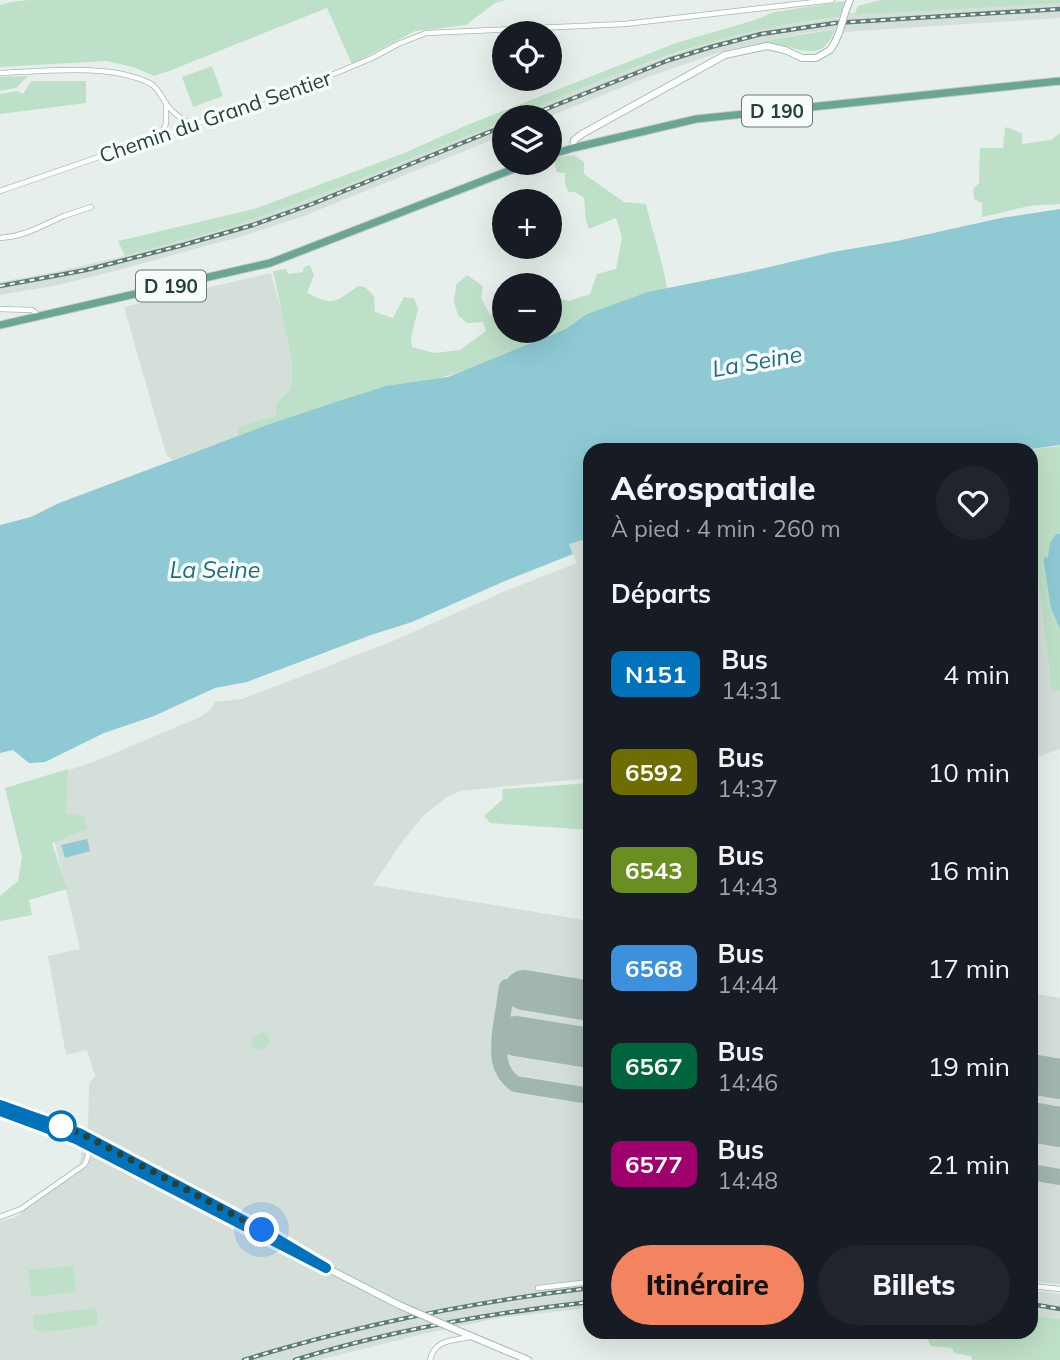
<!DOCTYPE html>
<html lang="fr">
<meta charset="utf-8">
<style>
body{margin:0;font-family:Mulish,sans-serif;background:#20242c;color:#f1f3f6;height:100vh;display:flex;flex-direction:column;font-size:26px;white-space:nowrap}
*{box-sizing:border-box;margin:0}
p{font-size:23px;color:#9ea1a6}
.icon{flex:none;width:38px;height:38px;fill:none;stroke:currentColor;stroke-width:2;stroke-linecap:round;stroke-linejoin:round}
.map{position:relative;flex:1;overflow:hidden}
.side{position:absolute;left:583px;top:443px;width:455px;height:896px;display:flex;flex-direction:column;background:#171b24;border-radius:21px;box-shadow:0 7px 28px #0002}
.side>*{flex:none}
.badge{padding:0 14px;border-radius:10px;font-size:24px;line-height:46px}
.controls{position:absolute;left:492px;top:21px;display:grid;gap:14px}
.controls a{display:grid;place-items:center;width:70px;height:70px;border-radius:50%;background:#171b24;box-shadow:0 7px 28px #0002;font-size:35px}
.you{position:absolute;width:35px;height:35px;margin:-18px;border:5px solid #fff;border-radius:50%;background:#1a73e8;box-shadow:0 0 0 10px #1a73e833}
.map>.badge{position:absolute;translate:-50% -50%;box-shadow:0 0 0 4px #fff}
h2{padding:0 28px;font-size:26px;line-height:63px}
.round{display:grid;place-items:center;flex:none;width:74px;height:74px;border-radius:37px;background:#20242c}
.overview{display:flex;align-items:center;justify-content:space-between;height:119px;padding:0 28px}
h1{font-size:33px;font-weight:800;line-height:52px}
.cta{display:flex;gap:14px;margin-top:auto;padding:14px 28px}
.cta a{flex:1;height:80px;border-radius:42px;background:#f4845f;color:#111;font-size:28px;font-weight:800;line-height:80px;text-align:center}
.cta a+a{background:#20242c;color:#f1f3f6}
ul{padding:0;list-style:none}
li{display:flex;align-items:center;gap:21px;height:98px;padding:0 28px}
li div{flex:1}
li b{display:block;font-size:26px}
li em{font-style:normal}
li .badge{min-width:77px;font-weight:700;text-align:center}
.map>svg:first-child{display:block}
</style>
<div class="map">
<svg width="1060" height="1360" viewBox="0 0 1060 1360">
<rect width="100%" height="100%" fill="#e6efeb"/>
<path fill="#d4dfda" d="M1047 0H1060V18L842 32 850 13Z
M839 17 835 30 803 33 726 50 645 78 548 117H512L625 71 715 40 761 29Z
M504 121V135L301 217 239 237 111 272 58 285 0 295V282L55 272 125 256 234 226 341 187Z
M271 273 309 411 172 460 166 454 124 307Z
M1031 522 1052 692 1060 691V749L1031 759Z
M590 538V778L461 791 448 796 423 816 402 842 373 885 590 921V1283L559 1288 590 1285V1308L499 1318 427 1333 319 1360H0V1221L14 1218 80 1168 82 1145 88 1127 89 1084 95 1076 87 1050 66 1055 48 956 80 949 40 780 96 761 202 716 212 708 215 702 242 699 388 643 508 590 577 563 569 544Z
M1031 993 1060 998V1284L1031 1282Z
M1031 1290 1060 1294V1319L1031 1315Z"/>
<path fill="#bfe0c8" d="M29 0H506L495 3 466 25 415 31 352 64 327 8 169 71 154 76 133 67 106 61 0 67V5L10 2Z
M881 0H1060V3L854 15 858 6Z
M845 1 839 17C798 22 758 29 718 40 647 59 580 90 512 117H504V121L341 187 234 226 125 256 118 241 254 209 402 154 467 125 676 43 755 20 774 12Z
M835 30C820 68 796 44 769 43 759 42 747 46 736 49 769 39 801 34 835 30Z
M212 66 223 96 193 107 182 77Z
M28 76 16 88 0 91V77Z
M31 81H86V103L0 114V94L17 91 23 94Z
M1005 127 1022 133V144L1051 140 1060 133V204L1029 206 982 217V203L974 199 973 189 979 183 980 148H1003Z
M574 155 584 162V174L624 202 646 204C653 235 664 264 668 295L498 360 237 442 239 427 275 416 277 403 290 390 292 381V360L273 271 286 269 288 274 303 272 304 267 310 265 314 275 307 293C334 306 334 303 358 286L365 287 374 296 375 312 393 318 404 297 414 298 418 309 411 337 412 347 434 353 460 350 486 331 483 322 467 323 458 315 454 302 456 285 467 275 483 286 481 298 490 315 500 308H504V331H550V314L551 313 553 301 558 298 569 301 590 294 597 274 616 269 622 237 616 218 589 229 586 221 584 198 575 192H568L565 183V173L557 172 553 158Z
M1060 446V691L1052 692 1031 522V450H1024Z
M68 769 66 814 84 816 87 829 52 843 67 889 29 900 32 915 0 921V896L18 881 22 857 5 788Z
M590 783V830L490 823 484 816 502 800 503 789Z
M263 1032 268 1035 269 1042 265 1048 256 1050 252 1046C252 1038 256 1034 263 1032Z
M73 1266 76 1292 31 1297 28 1270Z
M96 1308 98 1321 95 1326 40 1332 34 1329 33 1315Z
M1031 1315 1060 1319V1360H972L971 1356 954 1353 952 1348 931 1346 924 1332H1031Z"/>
<path fill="#8ec9d4" d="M1060 209V445L1024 450H590V538L569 544 573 554 505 581 412 622 371 635 247 682 215 688 154 716 104 733 45 762 29 763 13 750 0 753V525L31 517 59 503 267 425 339 401 386 386 448 377 566 329 587 314 648 292 752 271 833 252 897 241 1001 218Z
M1056 534H1060V629L1051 608 1044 563V558L1048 557 1050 543Z
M87 839 90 851 65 858 61 845Z"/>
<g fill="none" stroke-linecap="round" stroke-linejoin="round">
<path stroke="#a2b6b0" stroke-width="16" d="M500 1032 507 987 524 990
M516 1036 500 1032C498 1054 497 1070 515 1084L590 1096
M1031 1172 1060 1177"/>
<path stroke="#a2b6b0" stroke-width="40" d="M524 990 590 1001
M516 1036 590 1048
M1031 1074 1060 1079
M1031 1122 1060 1127"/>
<defs>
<path id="street" d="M0 73C42 71 114 63 151 84 160 90 161 97 167 105 174 114 182 120 193 124
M162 135 166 123V103
M0 191 175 131 334 74 372 58 398 44 426 33 625 24 832 0
M0 238C27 236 40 226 64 216 73 213 82 210 91 207
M0 309 32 310 36 313 37 316
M0 1217 21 1209 84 1165C88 1160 88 1150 93 1146
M1031 1286 1060 1289
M538 1288 590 1282
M430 1360C435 1339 452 1341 470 1337"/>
<path id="secondary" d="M846 10 850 0
M573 148 574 140 582 134 725 55 767 46 785 50 802 58H816L830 50 834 44 839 33
M0 1105 79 1133 273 1237
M0 1111 76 1139 399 1305
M452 1328 528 1360"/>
<path id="primary" d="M550 155 573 148 696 119 1060 81
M0 325 270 263 529 163"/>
</defs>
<use href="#street" stroke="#a8b8b2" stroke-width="6"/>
<use href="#secondary" stroke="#a4bbb3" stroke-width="8"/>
<use href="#primary" stroke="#c2cac8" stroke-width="9"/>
<use href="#street" stroke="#fff" stroke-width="4.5"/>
<use href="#secondary" stroke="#fff" stroke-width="6"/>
<use href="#primary" stroke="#6aa596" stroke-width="7"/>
<defs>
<path id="rail" d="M526 117 669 60 711 47 761 34 835 23 1060 9
M0 286 86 270 183 245 253 225 312 204 504 126
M1031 1304 1060 1309
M244 1360C357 1325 472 1302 590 1288
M295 1360C391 1330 490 1313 590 1302"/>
</defs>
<use href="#rail" stroke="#5f7d75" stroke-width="4.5"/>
<use href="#rail" stroke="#f7fbf9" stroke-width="2" stroke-dasharray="5" stroke-linecap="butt"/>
<defs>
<path id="secondary-bridge" d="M839 33 846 10
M399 1305 452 1328"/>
</defs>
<use href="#secondary-bridge" stroke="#a4bbb3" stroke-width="8" stroke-linecap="butt"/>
<use href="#secondary-bridge" stroke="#fff" stroke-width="6"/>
</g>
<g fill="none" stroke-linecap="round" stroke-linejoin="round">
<defs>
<path id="line" d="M0 1105 79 1133 262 1230 326 1268 76 1139 0 1111"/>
</defs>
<use href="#line" stroke="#fff" stroke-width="16"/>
<use href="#line" stroke="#0072bc" stroke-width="10"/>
<path stroke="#24423a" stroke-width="7" stroke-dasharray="0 12.6" d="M61 1126 56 1125 74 1131 92 1139 262 1230"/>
</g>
<circle fill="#fff" stroke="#0072bc" stroke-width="3.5" cx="61" cy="1126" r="14"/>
<g text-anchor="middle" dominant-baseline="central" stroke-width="7" stroke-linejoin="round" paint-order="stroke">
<g fill="#f7fbf9" stroke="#637a73" stroke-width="2">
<rect x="742" y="95.5" width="70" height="31" rx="5"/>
<rect x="136" y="270.5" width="70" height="31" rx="5"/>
</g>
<g font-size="19" font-weight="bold" fill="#24423a">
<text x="777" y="111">D 190</text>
<text x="171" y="286">D 190</text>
</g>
<g font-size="21" fill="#24423a" stroke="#f7fbf9">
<text transform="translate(215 116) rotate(-19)">Chemin du Grand Sentier</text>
</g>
<g font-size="23" font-style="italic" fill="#1c6f80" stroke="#f7fbf9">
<text transform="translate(757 361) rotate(-10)">La Seine</text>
<text x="215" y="569">La Seine</text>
</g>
</g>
</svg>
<div class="controls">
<a><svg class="icon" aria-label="locate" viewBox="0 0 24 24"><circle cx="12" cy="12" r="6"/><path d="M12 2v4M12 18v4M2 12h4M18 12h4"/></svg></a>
<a><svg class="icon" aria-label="layers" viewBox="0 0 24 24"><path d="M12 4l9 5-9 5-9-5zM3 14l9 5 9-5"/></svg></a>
<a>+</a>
<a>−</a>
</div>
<div class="you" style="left:262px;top:1230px"></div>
<section class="side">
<div class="overview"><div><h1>Aérospatiale</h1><p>À pied · 4 min · 260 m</p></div><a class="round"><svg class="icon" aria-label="heart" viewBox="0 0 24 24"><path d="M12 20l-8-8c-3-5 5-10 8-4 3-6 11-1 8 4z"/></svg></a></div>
<h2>Départs</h2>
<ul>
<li><span class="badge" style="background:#0072bc;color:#fff">N151</span><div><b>Bus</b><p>14:31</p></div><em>4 min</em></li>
<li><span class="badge" style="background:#6e6e00;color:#fff">6592</span><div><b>Bus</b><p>14:37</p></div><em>10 min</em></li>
<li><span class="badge" style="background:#6b8e23;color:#fff">6543</span><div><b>Bus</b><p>14:43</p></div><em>16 min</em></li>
<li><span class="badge" style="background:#3c91dc;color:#fff">6568</span><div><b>Bus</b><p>14:44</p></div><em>17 min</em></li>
<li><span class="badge" style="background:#00643c;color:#fff">6567</span><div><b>Bus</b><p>14:46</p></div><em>19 min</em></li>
<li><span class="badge" style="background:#a0006e;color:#fff">6577</span><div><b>Bus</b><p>14:48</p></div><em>21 min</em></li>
</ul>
<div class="cta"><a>Itinéraire</a><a>Billets</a></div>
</section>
</div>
